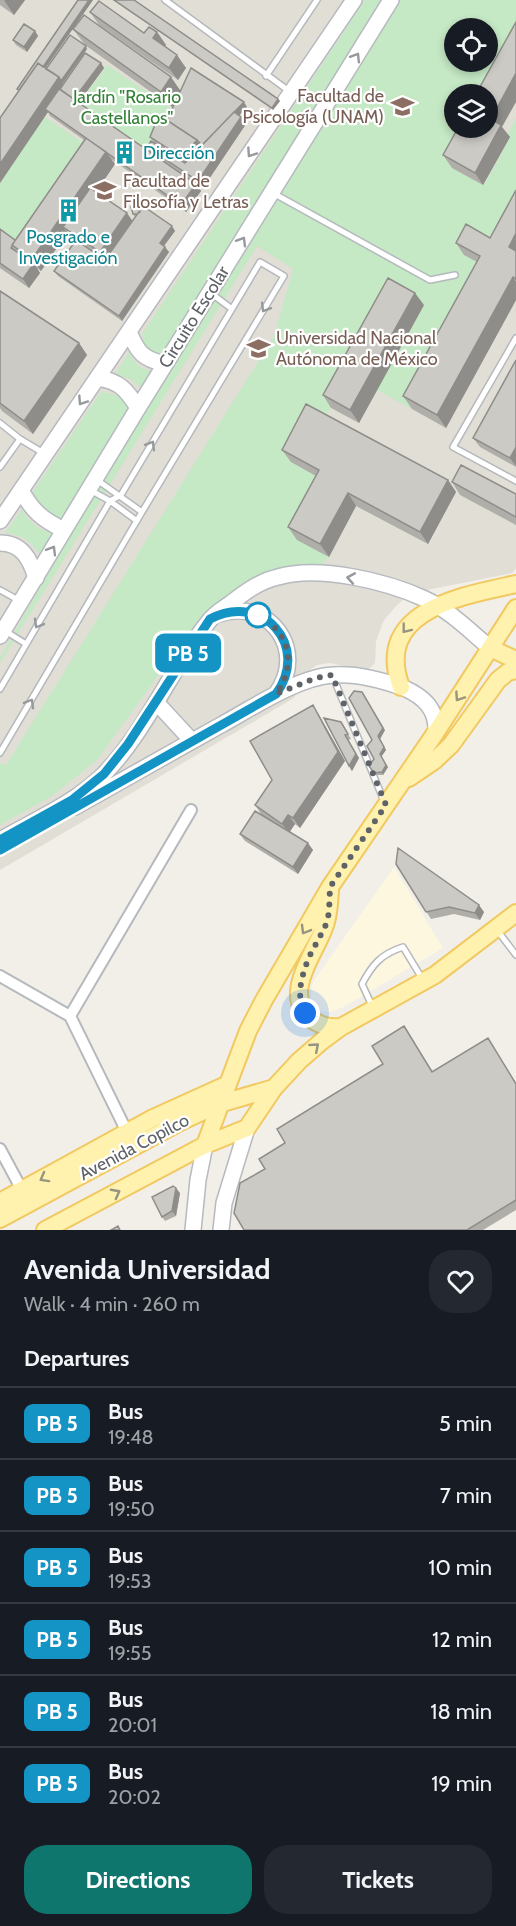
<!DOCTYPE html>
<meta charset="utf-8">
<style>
body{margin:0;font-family:Cabin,sans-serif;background:#242831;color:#f1f3f6;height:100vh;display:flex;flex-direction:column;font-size:22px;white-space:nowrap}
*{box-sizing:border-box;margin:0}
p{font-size:20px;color:#9ea1a6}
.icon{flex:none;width:33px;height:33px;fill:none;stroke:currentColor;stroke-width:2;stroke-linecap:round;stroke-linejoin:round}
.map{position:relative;height:1230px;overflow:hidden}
.sheet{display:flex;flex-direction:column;background:#171b24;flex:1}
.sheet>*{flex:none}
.badge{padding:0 12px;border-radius:9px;font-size:21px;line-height:39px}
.controls{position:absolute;left:444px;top:18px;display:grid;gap:12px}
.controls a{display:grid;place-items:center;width:54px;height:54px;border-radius:50%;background:#171b24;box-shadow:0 3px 9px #0003;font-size:30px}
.you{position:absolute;width:30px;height:30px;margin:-15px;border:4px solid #fff;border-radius:50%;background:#1a73e8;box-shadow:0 0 0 9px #1a73e833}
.map>.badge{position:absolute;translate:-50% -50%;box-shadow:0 0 0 3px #fff}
h2{padding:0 24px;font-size:22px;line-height:54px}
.round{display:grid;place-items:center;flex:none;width:63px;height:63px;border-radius:24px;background:#242831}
.headline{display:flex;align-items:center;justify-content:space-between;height:102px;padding:0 24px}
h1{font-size:28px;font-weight:800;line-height:45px}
.cta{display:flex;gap:12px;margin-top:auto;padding:12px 24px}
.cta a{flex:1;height:69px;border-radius:24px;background:#0f766e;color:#fff;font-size:24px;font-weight:800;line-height:69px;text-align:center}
.cta a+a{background:#242831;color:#f1f3f6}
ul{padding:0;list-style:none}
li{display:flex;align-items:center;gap:18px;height:72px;padding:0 24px;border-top:2px solid #363941}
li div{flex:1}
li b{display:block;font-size:22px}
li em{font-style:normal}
li .badge{min-width:66px;font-weight:700;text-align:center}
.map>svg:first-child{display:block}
</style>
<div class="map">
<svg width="516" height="1230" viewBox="0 0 516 1230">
<rect width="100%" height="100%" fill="#f1efe8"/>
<path fill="#fef7e0" d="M394 867 443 948 344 1007 330 1012 321 1011 314 1005 311 995 313 982Z"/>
<path fill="#e1ded6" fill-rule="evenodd" d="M0 0H516V568L512 573 427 590 407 597 398 604 384 620 376 641 375 663 370 668 367 670 329 663 317 665 307 672 294 698 0 870ZM454 28H488V62H454ZM454 94H488V128H454Z"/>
<path fill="#c5e8c5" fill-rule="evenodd" d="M365 0H381L164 358C150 352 144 349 142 334Z
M395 0H516V51L488 94H454V128H474L484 185 510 138 507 135 516 118V219L412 409 377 390 331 408 321 420 328 482 329 557 313 573 238 597 194 626 97 760 52 796 0 825V763L6 765 274 336 293 269 257 246 0 663V657L119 451 259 229ZM454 28H488V62H454Z
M107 65 175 111 148 151 79 104Z
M45 117 92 149 24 249 0 233V183Z
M129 352C134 365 142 370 156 371L143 391 132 380 115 374Z
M101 392C115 393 124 398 132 410L63 520C49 516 38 507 32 493Z
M22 509C30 524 39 530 56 534L42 557C32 543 23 534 5 533Z"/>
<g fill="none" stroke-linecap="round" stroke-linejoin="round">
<defs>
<path id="lane" d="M165 0 289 91
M266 76 317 0
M273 193 430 280 455 275
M212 294 232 309
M516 338 453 447 516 481
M0 423 20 439 45 454
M0 467 20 439
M97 480 142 512
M90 490 110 501 137 521
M0 590 20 601
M10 634 26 644
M333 677 384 801
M0 689 110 501 121 495 260 262 284 276 142 512 0 753
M497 930 516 955
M373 1008 362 984C372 965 381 954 403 947L423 980"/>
<path id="street" d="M0 976 70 1016
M70 1016 191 810
M70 1016 127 1132
M0 1149 22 1190"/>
<path id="secondary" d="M129 332C138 353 143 359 165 364
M98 378C119 381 127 390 138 408
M21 490C32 511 43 520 64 530
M0 521 354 0
M0 543C22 543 30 559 36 578
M219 614C270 597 308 651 276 694
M0 636 138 408 391 0
M156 702 192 741
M75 807C123 780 172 752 221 725 252 708 298 677 333 675 356 673 382 680 404 688 424 697 437 709 436 732
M0 840C35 820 75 803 104 774 146 732 172 666 210 620 215 613 224 608 231 603 245 592 260 581 278 577 319 565 386 581 425 599 449 610 470 631 490 648
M193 1230 198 1180 205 1145
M221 1230 224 1203 247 1128"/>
<path id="primary" d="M490 648 516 660
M401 687C373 610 462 596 516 584
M409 778 434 761 451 745 498 680 508 672 516 670
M330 891C329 904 329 916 324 928 315 953 282 994 310 1018 318 1025 330 1028 341 1027
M205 1145 248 1031 264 1000 330 887 436 732 516 608
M0 1202 153 1118 226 1085
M0 1219 180 1122 219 1104 274 1088
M45 1230 205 1145 247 1128 274 1088 299 1061 322 1041 341 1027 435 975 516 913"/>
</defs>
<use href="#lane" stroke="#b5b8bc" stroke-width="8"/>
<use href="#street" stroke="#b5b8bc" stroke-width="14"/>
<use href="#secondary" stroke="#b6babf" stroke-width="18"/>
<use href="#primary" stroke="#f2c960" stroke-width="20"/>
<use href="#lane" stroke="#fff" stroke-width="5"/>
<use href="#street" stroke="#fff" stroke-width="10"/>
<use href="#secondary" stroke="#fff" stroke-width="15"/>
<use href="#primary" stroke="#fff2af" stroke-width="16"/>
</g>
<path fill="#afaea9" d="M0 0H25L14 15 0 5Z
M78 0H93L45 68 46 69 87 49 63 83V84L101 63 104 68 79 102 151 153 147 147 154 143 150 137 167 120 175 103 172 107 85 45 73 29 181 90 247 107 239 115 246 124 203 188 182 174 196 184 201 191 186 212 111 159 115 164 96 192 133 221 136 217H135L133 214 140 208V210L175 231 164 246 169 252 122 321 58 276 54 271 75 242 72 239 67 233 41 271 37 268 40 273 29 288 0 268V229L15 240 84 140 50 116 48 112 0 183V118L18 91 17 89Z
M113 0H134L278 99 280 101 273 110Z
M90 12 144 33 157 32 166 45 165 46 186 68 178 80 99 25Z
M35 31 38 36 27 52 16 45 13 40Z
M502 127 510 137 483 185 452 168 443 155Z
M516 190V300L446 428 412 409 403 396 477 262 464 255 456 243 490 238Z
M424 305 359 423 331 408 323 395Z
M79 343 87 355 33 434 2 411 0 408V403Z
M516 360V467L480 447 473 438Z
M282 450 448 480 456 492 428 544 356 506 329 557 297 540 288 527 316 476 291 462Z
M452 482 516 494V525L460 495Z
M319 715 345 761 300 828 295 824 290 831 313 850 298 874 245 841 240 834 261 814 255 805Z
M341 722 351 739 348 740 359 758 352 771 349 766Z
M385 730 380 739 386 750 381 757 388 767 383 775H375L369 766 374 759 367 746Z
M396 864 484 912 480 920 454 914 431 919Z
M404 1026 433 1072 492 1045 516 1083V1210L483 1230H244L265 1169 285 1143 383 1064Z
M180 1193 176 1216 165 1221 162 1217Z"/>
<path fill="#8f8d8a" d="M4 0H25L14 15Z
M89 0H93L26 96 24 94Z
M35 31 38 36 27 52 24 47Z
M157 32 166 45 162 51 153 38Z
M86 46 87 49 63 83 61 81Z
M177 55 186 68 178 80 169 68Z
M101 63 104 68 77 105 73 100Z
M516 73V102L502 127 510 137 483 185 475 173 491 119Z
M59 77 65 87 45 109 48 112 0 183V164Z
M171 77 182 93 172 107 161 92Z
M278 99 280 101 273 110 272 108Z
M244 102 247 107 206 151 203 146Z
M241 117 246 124 203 188 198 181Z
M197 140 206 152 190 170 181 157Z
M106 152 115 164 69 231 63 227 67 233 41 271 32 259Z
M196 184 201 191 186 212 181 205Z
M127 213 136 226 109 265 100 252Z
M172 226 175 231 163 247 160 243Z
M516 233V257L509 247Z
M165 247 169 252 122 321 119 316Z
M34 263 40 273 29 288 23 279Z
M513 277 516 282V300L446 428 437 415Z
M415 293 424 305 359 423 350 410Z
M79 343 87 355 33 434 24 421Z
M516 447V466L510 458Z
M448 480 456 492 428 544 420 532Z
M348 493 356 506 329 557 320 544Z
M362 692 385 730 380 739 386 750 381 757 388 767 383 775 382 772 378 736Z
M313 705 319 715 345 761 300 828 293 818Z
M348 740 359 758 352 771 349 766Z
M288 815 295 824 289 833 282 824Z
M308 843 313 850 298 874 293 867Z
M479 905 484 912 480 920 475 913Z
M176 1188 180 1193 176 1216 172 1211Z"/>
<path fill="#cccac5" stroke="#8f8d8a" stroke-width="1.5" d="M78 0H89L43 67 38 63 19 90 17 89Z
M114 0H134L278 99 272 108Z
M99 1 144 33 149 27 157 32 153 38 177 55 169 68 90 12Z
M84 15 171 77 161 92 73 29Z
M516 22V73L491 119 501 125 475 173 443 155 458 128H488V94H476Z
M24 24 35 31 24 47 13 40Z
M70 35 86 46 61 81 59 77 46 69Z
M85 53 101 63 74 99 60 89Z
M38 63 59 77 0 164V118Z
M191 68 244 102 202 145 197 140 167 120Z
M59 89 196 184 181 205 45 109Z
M234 112 241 117 198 181 147 147 151 141 185 163Z
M159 115 197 140 181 157 150 137Z
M86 138 106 152 32 259 12 245Z
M90 188 127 213 100 252 63 227Z
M516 190V233L509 247 516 251V279L513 277 437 415 403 396 480 256 456 243 466 224 490 238Z
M135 205 138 206 140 212 137 214H133L131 207Z
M143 206 172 226 160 243 165 247 119 316 54 271 76 240 105 260Z
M0 229 15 240 11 248 34 263 23 279 0 263Z
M388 278 415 293 350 410 323 395Z
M0 291 79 343 24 421 0 403Z
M516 360V447L510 458 473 438Z
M306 404 448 480 420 532 348 493 320 544 288 527 319 470 282 450Z
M461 465 516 494V517L452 482Z
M354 691 362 692 383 728 378 736 384 747 380 754 386 765 382 772 374 773 369 766 374 759 367 746 372 740 349 698Z
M313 705 338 752 293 818 288 815 282 824 255 805 272 780 250 741Z
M324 718 341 722 348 734 345 735 356 754 349 766Z
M255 811 308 843 293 867 240 834Z
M398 848 479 905 475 913 449 907 426 912 396 864Z
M404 1026 432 1072 488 1038 516 1084V1200L467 1230H244L234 1213 240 1183 265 1169 259 1159 285 1143 277 1129 383 1064 372 1046Z
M173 1186 176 1188 172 1211 162 1217 152 1197Z
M118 1226 120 1230H111Z"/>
<defs><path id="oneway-chevron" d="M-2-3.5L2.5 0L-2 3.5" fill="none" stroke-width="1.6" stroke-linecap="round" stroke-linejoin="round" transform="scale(1.5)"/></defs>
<g stroke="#979a9d">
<use href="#oneway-chevron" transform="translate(356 57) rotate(-58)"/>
<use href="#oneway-chevron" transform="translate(251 153) rotate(124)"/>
<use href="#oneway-chevron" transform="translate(242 241) rotate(-59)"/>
<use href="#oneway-chevron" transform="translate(265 308) rotate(121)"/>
<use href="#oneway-chevron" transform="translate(82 401) rotate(124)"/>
<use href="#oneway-chevron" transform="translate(151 445) rotate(-59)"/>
<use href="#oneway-chevron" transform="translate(52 550) rotate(-59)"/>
<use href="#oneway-chevron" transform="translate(351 578) rotate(-170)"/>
<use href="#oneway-chevron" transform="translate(38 624) rotate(120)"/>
<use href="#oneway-chevron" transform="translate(30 703) rotate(-60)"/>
</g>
<g stroke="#979581">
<use href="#oneway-chevron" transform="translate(406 629) rotate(128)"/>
<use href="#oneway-chevron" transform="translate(459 697) rotate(124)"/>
<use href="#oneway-chevron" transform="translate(305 930) rotate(120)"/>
<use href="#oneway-chevron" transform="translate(315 1047) rotate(-41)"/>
<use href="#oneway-chevron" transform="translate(44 1178) rotate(151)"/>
<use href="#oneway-chevron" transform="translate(116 1193) rotate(-28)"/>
</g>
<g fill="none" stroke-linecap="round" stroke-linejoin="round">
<defs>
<path id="line" d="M0 840 72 800 104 774 128 744 210 619C262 591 311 646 276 694L0 850"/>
</defs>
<use href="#line" stroke="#fff" stroke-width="14"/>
<use href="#line" stroke="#1493c5" stroke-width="9"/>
<path stroke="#5f6368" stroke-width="6" stroke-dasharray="0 10.8" d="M258 615C290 632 297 665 276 694L316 678 332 675 386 805 330 887 329 913 325 927 308 959 301 981 300 1000 305 1013"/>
</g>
<defs>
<symbol id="university-bare" viewBox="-9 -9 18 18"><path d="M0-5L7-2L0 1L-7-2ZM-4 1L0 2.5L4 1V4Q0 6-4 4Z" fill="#8d6e63" stroke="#fff" stroke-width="2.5" paint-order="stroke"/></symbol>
<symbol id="building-bare" viewBox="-9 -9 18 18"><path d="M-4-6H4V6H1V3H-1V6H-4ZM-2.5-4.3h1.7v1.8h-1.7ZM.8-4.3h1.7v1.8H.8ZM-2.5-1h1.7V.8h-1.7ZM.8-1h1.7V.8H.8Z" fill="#0f9aa8" stroke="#fff" stroke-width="2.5" paint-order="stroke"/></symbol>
</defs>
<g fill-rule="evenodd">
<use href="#university-bare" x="386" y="90" width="33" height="33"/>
<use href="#building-bare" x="108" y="136" width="33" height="33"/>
<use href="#university-bare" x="88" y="174" width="33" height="33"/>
<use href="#building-bare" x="52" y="194" width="33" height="33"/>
<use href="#university-bare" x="242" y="332" width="33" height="33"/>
</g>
<circle fill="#fff" stroke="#1493c5" stroke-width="3" cx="258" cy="615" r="12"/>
<g text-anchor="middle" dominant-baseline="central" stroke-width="4.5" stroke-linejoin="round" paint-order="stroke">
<g font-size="18" fill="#785e54" stroke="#fff" text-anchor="start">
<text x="384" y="96" text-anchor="end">Facultad de<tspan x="384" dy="21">Psicología (UNAM)</tspan></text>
<text x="123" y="181">Facultad de<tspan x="123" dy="21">Filosofía y Letras</tspan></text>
<text x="276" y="338">Universidad Nacional<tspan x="276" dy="21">Autónoma de México</tspan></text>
</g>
<g font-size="18" fill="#348238" stroke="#fff">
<text x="127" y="97">Jardín "Rosario<tspan x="127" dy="21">Castellanos"</tspan></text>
</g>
<g font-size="18" fill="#0d838f" stroke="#fff" text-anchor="start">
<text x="143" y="153">Dirección</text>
<text x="68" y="237" text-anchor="middle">Posgrado e<tspan x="68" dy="21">Investigación</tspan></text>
</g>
<g font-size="18" fill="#5f6368" stroke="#fff">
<text transform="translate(194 317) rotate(-58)">Circuito Escolar</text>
<text transform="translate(134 1147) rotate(-28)">Avenida Copilco</text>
</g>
</g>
</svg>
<div class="controls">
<a><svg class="icon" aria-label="locate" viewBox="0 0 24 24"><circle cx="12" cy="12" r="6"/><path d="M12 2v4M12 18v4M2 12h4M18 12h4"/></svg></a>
<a><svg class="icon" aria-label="layers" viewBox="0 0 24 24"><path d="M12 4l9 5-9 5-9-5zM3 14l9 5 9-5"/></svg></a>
</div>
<div class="you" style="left:305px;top:1013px"></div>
<b class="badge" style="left:188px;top:653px;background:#1493c5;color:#fff">PB 5</b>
</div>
<section class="sheet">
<div class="headline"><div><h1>Avenida Universidad</h1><p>Walk · 4 min · 260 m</p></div><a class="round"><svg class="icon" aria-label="heart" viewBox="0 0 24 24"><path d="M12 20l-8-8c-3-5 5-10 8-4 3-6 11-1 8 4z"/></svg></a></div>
<h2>Departures</h2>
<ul>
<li><span class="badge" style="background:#1493c5;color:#fff">PB 5</span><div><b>Bus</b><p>19:48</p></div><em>5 min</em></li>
<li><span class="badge" style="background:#1493c5;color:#fff">PB 5</span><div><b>Bus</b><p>19:50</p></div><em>7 min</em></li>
<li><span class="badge" style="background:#1493c5;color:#fff">PB 5</span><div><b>Bus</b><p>19:53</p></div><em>10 min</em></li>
<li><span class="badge" style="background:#1493c5;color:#fff">PB 5</span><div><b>Bus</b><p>19:55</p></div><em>12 min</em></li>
<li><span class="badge" style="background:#1493c5;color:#fff">PB 5</span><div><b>Bus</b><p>20:01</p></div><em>18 min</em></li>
<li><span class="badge" style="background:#1493c5;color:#fff">PB 5</span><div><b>Bus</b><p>20:02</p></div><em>19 min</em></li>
</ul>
<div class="cta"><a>Directions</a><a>Tickets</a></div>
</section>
